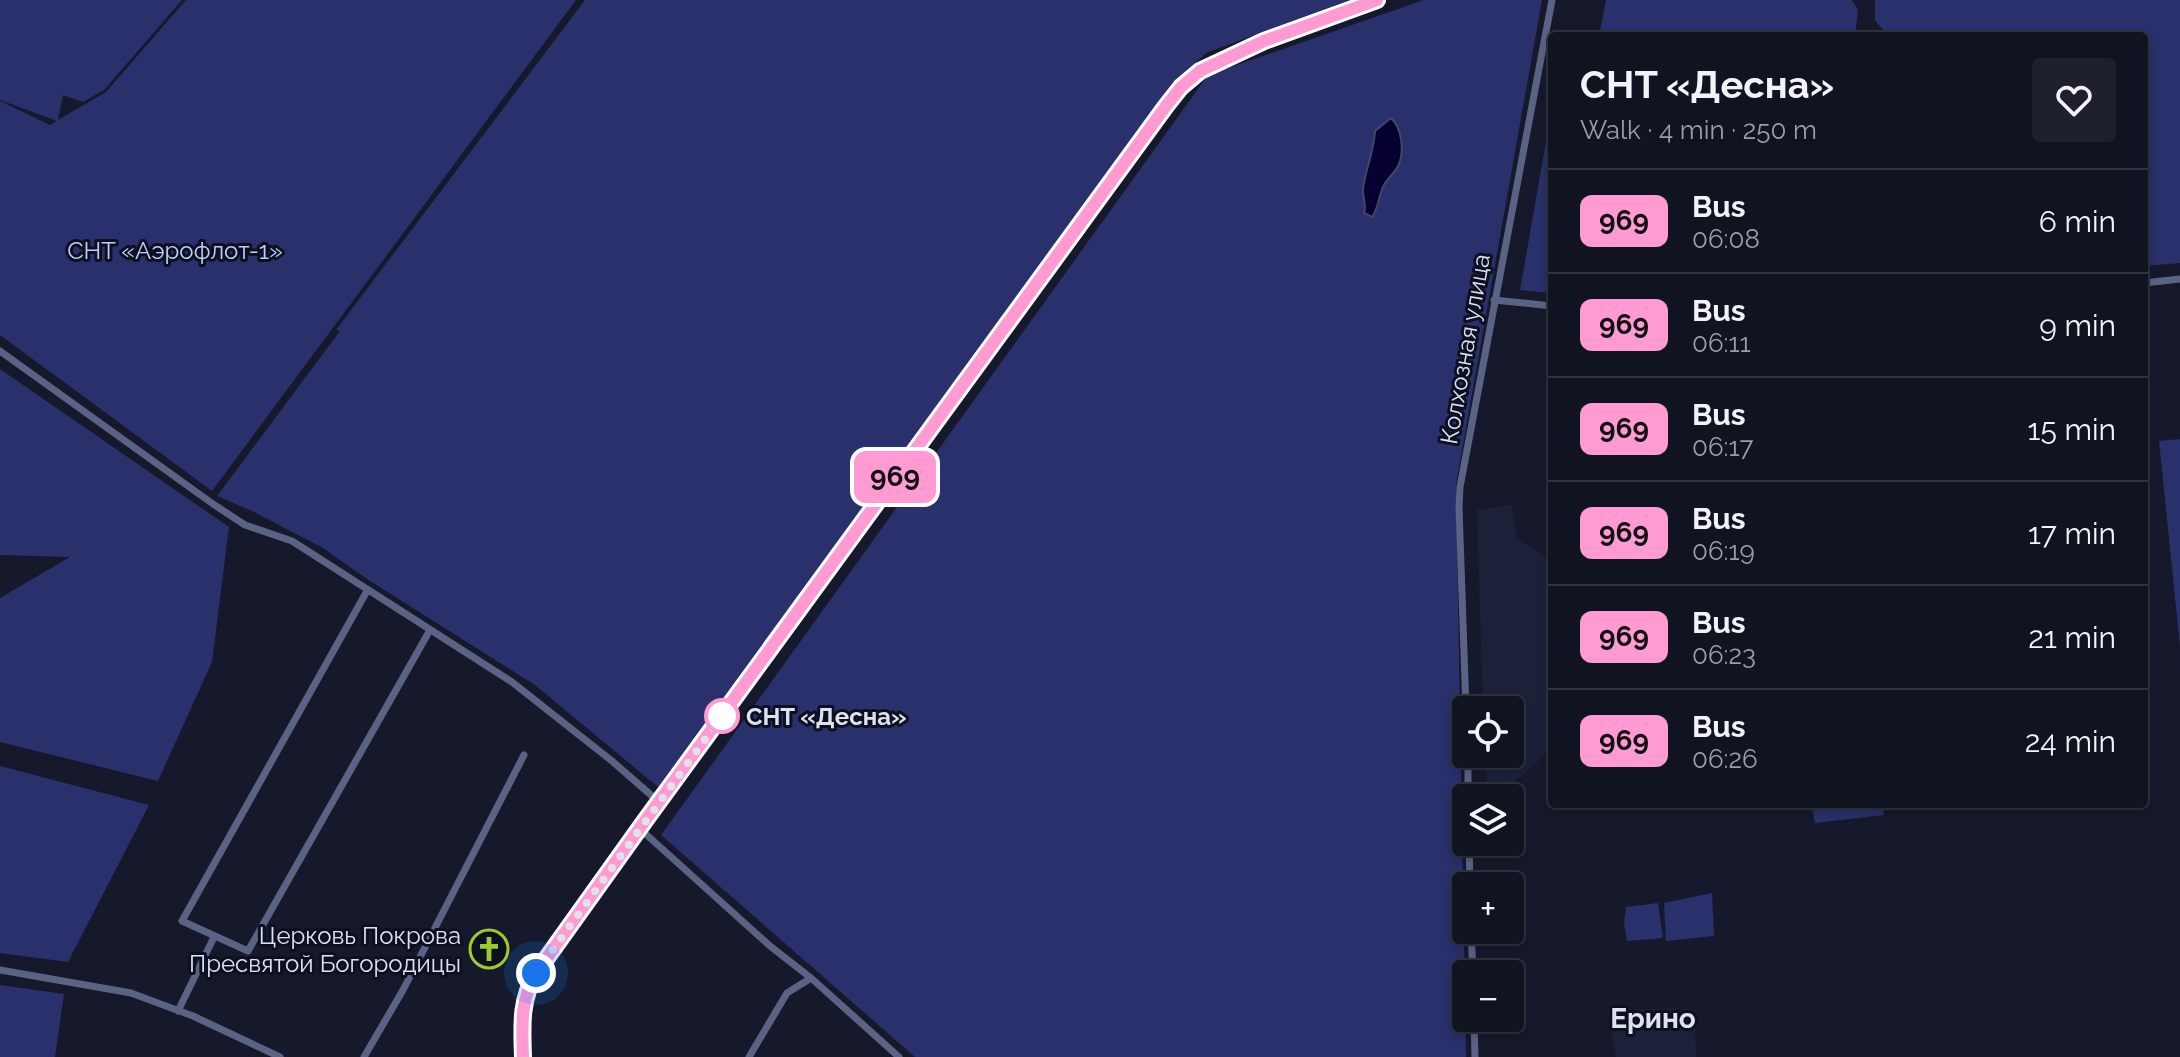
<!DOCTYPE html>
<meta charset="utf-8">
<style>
body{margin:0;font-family:Raleway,sans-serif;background:#1e202d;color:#f1f3f6;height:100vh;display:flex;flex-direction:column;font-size:30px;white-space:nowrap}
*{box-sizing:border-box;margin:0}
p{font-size:26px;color:#9c9ea5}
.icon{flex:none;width:44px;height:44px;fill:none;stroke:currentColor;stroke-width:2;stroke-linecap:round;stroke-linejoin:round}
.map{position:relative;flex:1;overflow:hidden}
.sheet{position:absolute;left:1548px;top:32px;width:600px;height:776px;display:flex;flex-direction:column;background:#101320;border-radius:8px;box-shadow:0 4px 12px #0003,0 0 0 2px #30323e}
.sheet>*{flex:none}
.badge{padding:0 16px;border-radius:12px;font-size:28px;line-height:52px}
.fabs{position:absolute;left:1452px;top:696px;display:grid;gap:16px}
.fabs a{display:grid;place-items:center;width:72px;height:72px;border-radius:8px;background:#101320;box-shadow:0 4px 12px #0003,0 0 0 2px #30323e;font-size:40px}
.you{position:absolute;width:40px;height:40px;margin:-20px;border:6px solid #fff;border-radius:50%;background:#1a73e8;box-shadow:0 0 0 12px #1a73e833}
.map>.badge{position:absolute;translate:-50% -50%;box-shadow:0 0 0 4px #fff}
.round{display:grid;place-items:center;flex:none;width:84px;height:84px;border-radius:8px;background:#1e202d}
.head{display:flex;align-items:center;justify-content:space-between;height:136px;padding:0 32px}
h1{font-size:38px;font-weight:700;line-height:60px}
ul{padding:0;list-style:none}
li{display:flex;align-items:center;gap:24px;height:104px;padding:0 32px;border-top:2px solid #30323e}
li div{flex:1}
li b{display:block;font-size:30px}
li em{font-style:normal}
li .badge{min-width:88px;font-weight:700;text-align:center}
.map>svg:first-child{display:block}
</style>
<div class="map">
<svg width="2180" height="1057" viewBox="0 0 2180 1057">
<rect width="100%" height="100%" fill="#16192b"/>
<path fill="#1c2139" d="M1512 505 1517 539 1549 558 1552 564V748L1509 787 1486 798 1485 754H1510V710H1483L1477 510Z
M1676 1008 1677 1020 1695 1023 1696 1057H1616L1608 1011Z"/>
<path fill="#29306b" d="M0 0H182L104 90 83 102 63 95 58 120 106 92 186 0H576L212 491 0 335V101L50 125 57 121 0 100Z
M585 0H1349L1206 53 1186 72 1140 128 658 787 535 685 370 581 323 548 252 511 217 496 340 331 336 330Z
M1424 0H1542L1456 484 1466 1057H915L661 835 1208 75Z
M1606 0H1852L1858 10 1855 36H1599Z
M1875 0H2180V263L2144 266V36H1888L1875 20Z
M1552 107V293L1520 290Z
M0 369 229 527 212 662 158 781 0 742V598L70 557 0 555Z
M2180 439V646L2159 441Z
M0 766 149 805 68 962 0 953Z
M1811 804H1882L1884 815 1815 823Z
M1712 893 1714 936 1666 941 1664 903Z
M1658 903 1663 938 1627 941 1624 923 1626 907Z
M0 985 64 994 55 1057H0Z"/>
<path fill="#050030" stroke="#464469" stroke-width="2" d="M1391 118C1402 128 1405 152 1398 166 1394 174 1386 179 1383 187 1378 198 1379 207 1372 217L1364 213C1367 203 1362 197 1363 188 1366 168 1374 151 1375 131Z"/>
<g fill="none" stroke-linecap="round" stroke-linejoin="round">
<path stroke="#5b6385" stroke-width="7" d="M2144 283 2180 279
M1494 300 1552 306
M0 351 213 504 245 525 292 541 512 682 612 761 659 802
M367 591 182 921 248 951 430 630
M1466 710 1459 507 1460 487 1552 0
M1468 754V798
M639 828 770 946 811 978 899 1057
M1469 842 1470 886
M1471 930 1473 974
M0 970 131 993 193 1016 280 1057
M178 1011 214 937
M1474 1018 1475 1057
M364 1057 403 990 524 755
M749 1057 787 993 811 978"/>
<path stroke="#5b6385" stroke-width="9" d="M523 1057C523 1025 519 1001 536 973L1151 124 1181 87 1200 71 1264 41 1377 0"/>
</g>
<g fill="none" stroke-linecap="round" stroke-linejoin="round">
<defs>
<path id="line" d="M523 1057C522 1025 520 1001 536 973L644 822 1166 106 1181 87 1200 71 1264 41 1377 0"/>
</defs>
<use href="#line" stroke="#fff" stroke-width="18"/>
<use href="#line" stroke="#ff9ad2" stroke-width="12"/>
<path stroke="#dee2ef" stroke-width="8" stroke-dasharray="0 14.4" d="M536 973 722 716"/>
</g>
<defs>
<symbol id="church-ring" viewBox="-11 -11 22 22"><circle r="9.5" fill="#0d1021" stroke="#9eca2e" stroke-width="1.5"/><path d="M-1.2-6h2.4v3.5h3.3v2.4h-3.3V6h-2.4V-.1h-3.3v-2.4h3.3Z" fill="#9eca2e"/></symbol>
</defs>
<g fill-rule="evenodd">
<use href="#church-ring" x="467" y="927" width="44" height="44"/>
</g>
<circle fill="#fff" stroke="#ff9ad2" stroke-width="4" cx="722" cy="716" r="16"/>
<g text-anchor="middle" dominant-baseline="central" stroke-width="6" stroke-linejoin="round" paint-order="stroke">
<g font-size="24" fill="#c3cdf9" stroke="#0d1021">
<text x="175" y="250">СНТ «Аэрофлот-1»</text>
</g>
<g font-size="24" fill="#dee2ef" stroke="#0d1021">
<text transform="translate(1465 349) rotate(-80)">Колхозная улица</text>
</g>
<g font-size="24" font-weight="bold" fill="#dee2ef" stroke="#0d1021" text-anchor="start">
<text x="746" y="716">СНТ «Десна»</text>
</g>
<g font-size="24" fill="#dee2ef" stroke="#0d1021" text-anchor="end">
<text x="461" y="935">Церковь Покрова<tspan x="461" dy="28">Пресвятой Богородицы</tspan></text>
</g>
<g font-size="28" font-weight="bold" fill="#dee2ef" stroke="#0d1021">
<text x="1653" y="1018">Ерино</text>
</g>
</g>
</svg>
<div class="fabs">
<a><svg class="icon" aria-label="locate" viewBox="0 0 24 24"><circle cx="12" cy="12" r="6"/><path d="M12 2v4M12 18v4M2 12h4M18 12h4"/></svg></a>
<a><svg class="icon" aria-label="layers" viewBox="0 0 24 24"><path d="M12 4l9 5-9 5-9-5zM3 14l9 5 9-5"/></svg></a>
<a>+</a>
<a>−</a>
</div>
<div class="you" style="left:536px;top:973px"></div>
<b class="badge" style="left:895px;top:477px;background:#ff9ad2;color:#111">969</b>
<section class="sheet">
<div class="head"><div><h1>СНТ «Десна»</h1><p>Walk · 4 min · 250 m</p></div><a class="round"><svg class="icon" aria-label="heart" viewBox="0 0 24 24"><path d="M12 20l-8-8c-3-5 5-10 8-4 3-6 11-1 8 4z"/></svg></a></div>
<ul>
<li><span class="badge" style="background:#ff9ad2;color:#111">969</span><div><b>Bus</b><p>06:08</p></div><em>6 min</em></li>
<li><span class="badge" style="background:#ff9ad2;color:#111">969</span><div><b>Bus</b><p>06:11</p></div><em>9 min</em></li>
<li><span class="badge" style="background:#ff9ad2;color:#111">969</span><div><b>Bus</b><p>06:17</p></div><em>15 min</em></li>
<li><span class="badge" style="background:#ff9ad2;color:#111">969</span><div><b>Bus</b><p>06:19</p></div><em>17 min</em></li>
<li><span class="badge" style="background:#ff9ad2;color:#111">969</span><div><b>Bus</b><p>06:23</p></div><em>21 min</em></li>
<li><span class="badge" style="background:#ff9ad2;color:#111">969</span><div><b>Bus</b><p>06:26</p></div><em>24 min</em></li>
</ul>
</section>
</div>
